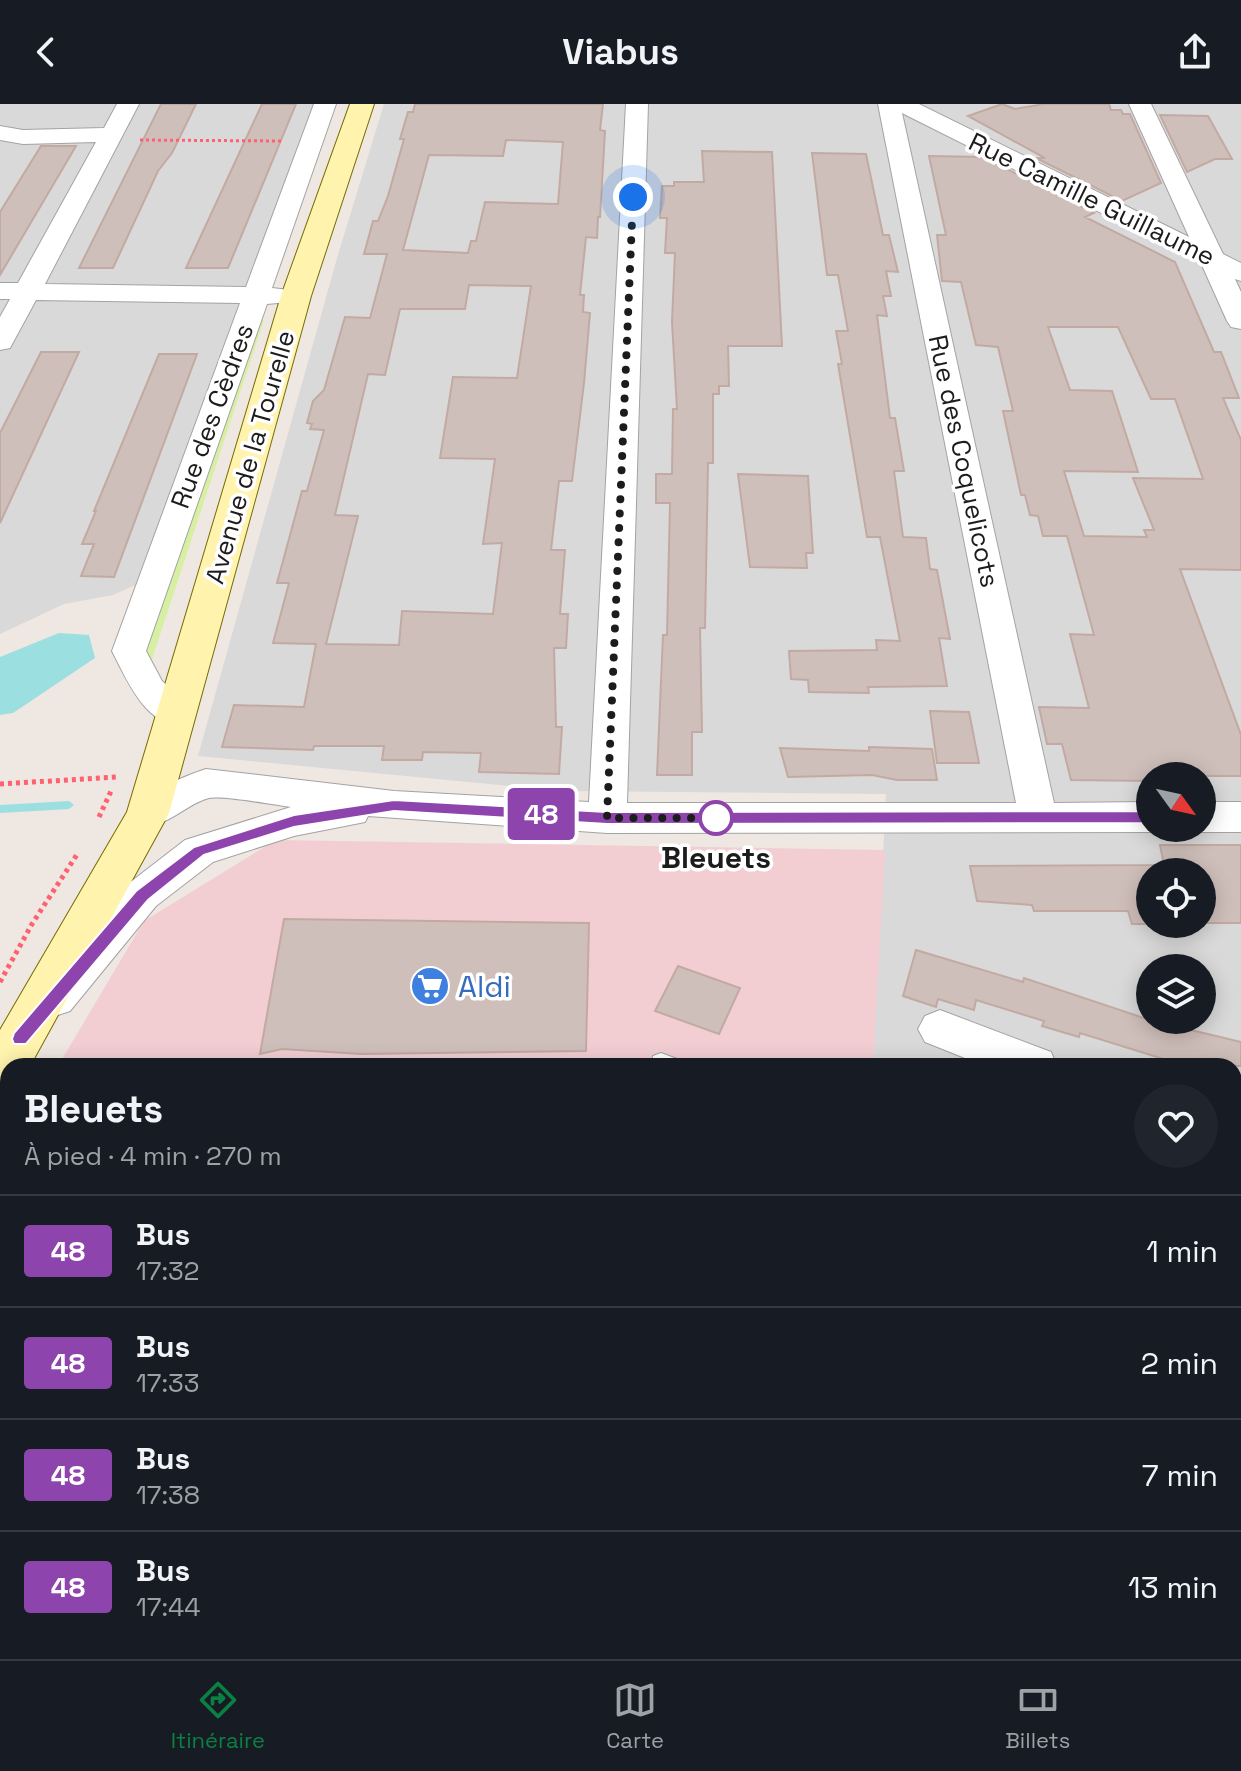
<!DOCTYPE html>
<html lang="fr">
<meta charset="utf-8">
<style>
body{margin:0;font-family:"Space Grotesk",sans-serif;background:#20242c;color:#f1f3f6;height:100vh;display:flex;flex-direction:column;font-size:30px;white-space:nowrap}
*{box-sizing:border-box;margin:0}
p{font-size:26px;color:#9ea1a6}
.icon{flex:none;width:44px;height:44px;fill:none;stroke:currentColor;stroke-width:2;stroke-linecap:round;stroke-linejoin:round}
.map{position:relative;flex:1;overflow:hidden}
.details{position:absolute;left:0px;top:954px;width:1242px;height:602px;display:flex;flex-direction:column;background:#171b24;border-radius:24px 24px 0 0;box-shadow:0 4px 20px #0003}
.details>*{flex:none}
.badge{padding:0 16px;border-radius:6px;font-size:28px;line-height:52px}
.needle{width:52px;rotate:123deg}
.controls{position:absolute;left:1136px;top:658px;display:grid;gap:16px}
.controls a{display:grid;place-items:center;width:80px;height:80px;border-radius:50%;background:#171b24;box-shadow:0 4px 20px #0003;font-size:40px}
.you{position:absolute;width:40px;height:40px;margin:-20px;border:6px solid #fff;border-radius:50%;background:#1a73e8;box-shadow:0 0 0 12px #1a73e833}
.map>.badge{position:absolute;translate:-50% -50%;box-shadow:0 0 0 4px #fff}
.round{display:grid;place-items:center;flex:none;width:84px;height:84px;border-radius:42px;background:#20242c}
.summary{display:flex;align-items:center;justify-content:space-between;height:136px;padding:0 24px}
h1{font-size:38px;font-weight:800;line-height:60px}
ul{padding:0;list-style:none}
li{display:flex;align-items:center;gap:24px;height:112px;padding:0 24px;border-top:2px solid #363941}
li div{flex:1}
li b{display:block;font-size:30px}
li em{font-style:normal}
li .badge{min-width:88px;font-weight:700;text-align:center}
header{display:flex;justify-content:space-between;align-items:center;height:104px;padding:0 24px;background:#171b24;font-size:36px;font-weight:800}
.tab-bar{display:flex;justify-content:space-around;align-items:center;height:112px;border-top:2px solid #363941;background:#171b24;font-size:22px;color:#9ea1a6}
.tab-bar a{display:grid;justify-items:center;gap:4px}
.tab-bar .active{color:#0b8043}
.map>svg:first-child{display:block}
</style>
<header><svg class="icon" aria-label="back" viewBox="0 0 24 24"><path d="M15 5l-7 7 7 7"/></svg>Viabus<svg class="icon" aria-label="share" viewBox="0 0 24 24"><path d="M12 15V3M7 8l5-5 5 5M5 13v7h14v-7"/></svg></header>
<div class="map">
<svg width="1241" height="1555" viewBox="0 0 1241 1555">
<rect width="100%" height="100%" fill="#efe7e1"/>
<path fill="#dad9d9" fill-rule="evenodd" d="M0 0H315L142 478 113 491 64 500 0 530Z
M384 0H1241V1555H855V1548H1234V962H873L886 690 562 687 198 652 337 154ZM1150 672H1202V724H1150ZM1150 768H1202V820H1150ZM1150 864H1202V916H1150Z"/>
<path fill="#f2ced3" d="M276 736 885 746 873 962H58L144 817Z
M8 1046V1306L0 1303V1059Z"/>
<path fill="#e9d2e9" d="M33 1548H855V1555H28Z"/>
<path fill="#d6efa1" d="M259 213 264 216 149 564 144 539Z"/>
<path fill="#9cdfe1" d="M59 529 89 531 95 554 13 609 0 611V553Z"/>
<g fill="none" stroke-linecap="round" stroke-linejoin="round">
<path fill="#9cdfe1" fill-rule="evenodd" d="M69 697 74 701 69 705 0 709V701Z"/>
</g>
<path fill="#cfbfba" stroke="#c2aaa2" stroke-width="2" fill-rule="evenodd" d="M161 0H196L172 49 158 67 113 164H79Z
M262 0H296L228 164H186Z
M415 0H603L600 26 605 27 600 113H598L597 134 586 133 580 191H584L583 208 590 209 584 279 572 377H559L551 446H565L560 510H568L566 544H554L556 623H562L559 670 479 668 481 649 423 648 422 656H382L384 642H314L313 646 222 643 234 601 304 603 316 540 273 539 289 479H277L302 387H307L324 326 310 325 312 320 307 319 313 297 324 286 345 213 370 214 387 150H364L373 117H378L388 92 404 35H400L408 8H413ZM506 36 563 38 558 100 485 98 476 137H471L468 149 403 146 429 51 503 52ZM469 181 531 182 517 274 453 273 440 354 495 355 483 440 502 439 493 510 402 507 399 541 326 540 358 412 335 411 368 270 385 271 400 205H465Z
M1002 0 1015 5 1044 0H1109L1111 6H1121L1123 10H1130L1161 79 1122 97 1036 54H1045L968 12Z
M1160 11 1208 12 1232 55H1215L1187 68Z
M41 42H76L0 171V108Z
M702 47 772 48 782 242H728L729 282H719V290H713V359H708L705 524H700L702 628H692V671H657L663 531H667L670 399H656V370H672L673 305H677L672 218 675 149H665L667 114H660L662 82H674V78H704Z
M812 49 866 50 883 131H889L898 168 886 167 891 192H883L887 212 877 211 890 314H895L904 367H894L903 433 926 434 930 465 937 466 950 535 939 534 947 582 868 583 869 589 809 588 808 576 791 575 789 547 877 546 876 536 900 537 880 433H867L838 260H842L836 227H848L838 171H827Z
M929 52 983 53 1094 109 1085 113 1175 158 1214 248H1221L1239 294H1223L1241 336V466L1180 465 1241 631V672H1150V677L1071 676 1062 640H1047L1039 603 1089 604 1070 530 1094 531 1067 432H1043L1038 412 1030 411 1025 391H1021L1003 307H1013L998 243 976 241 961 178 942 177 937 131H946ZM1048 223H1118L1151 295H1175L1203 375 1133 374 1154 426H1144L1147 433 1084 432 1064 367 1138 368 1112 287 1070 286Z
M41 248H79L0 419V329Z
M159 250H197L114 473 81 472 94 440H82L96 407H94Z
M738 370 808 372 813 449H806L807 464 750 463Z
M930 607 969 608 979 659H937Z
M869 643 932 645 937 676H897L872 671 788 673 780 644 869 647Z
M1160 741H1241V819H1202V768H1150V820H1155H1132L1128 807H1034L1032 801 977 797 970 762 1164 761Z
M284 815 589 819 586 947 361 950 282 945 260 950Z
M916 846 1023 878 1024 874 1150 916 1241 938V962H1186L1080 929 1079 933 1042 922 1044 917 976 896 974 906 938 895 936 903 903 892Z
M678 862 740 884 719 930 655 907Z"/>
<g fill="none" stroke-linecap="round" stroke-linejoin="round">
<defs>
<path id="service" d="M661 949 677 955 680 962H651L653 952Z
M109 1548H148L150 1555H112Z
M803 1548H831L830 1555H802Z"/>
<path id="minor" d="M117 0H139L45 180 246 183 314 0H336L272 184 289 186 293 192 289 198 267 200 146 547 162 577 190 601 195 610 190 619C149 631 127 576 112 547L240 199 36 196 10 244 0 246V213L10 195H0V179H18L96 38 23 40 0 36V22L23 26 104 24Z
M626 0H648L627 699H1016L878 0H919L1189 133 1129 0H1151L1223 150 1241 159V177L1235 175 1241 188V225L1231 223 1227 217 1201 159 902 9 1054 699 1150 698V724H1162L1150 728 607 729 368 712 365 718 294 732 213 758 156 802 70 907 55 912 40 907 34 894 40 881 128 780 185 736 291 703C274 701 224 691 209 694 182 701 165 729 134 719L129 709C139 690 185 672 206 665L394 687 589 698Z
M1202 698H1241V728H1202L1190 724H1202Z
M940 906 1051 948 1057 962H985L925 938 918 925 925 912Z
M1234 1014 1241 1016V1058L1234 1056Z
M0 1351 8 1354V1411L0 1408Z
M1234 1400 1241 1403V1457L1234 1455Z
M8 1502V1548H30L26 1555H0V1506Z
M1061 1548H1119L1120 1555H1062Z"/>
<path id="secondary" d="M350 0H374L311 192 169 709 30 962H8V989L0 992V926L127 708 281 192Z"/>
</defs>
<use href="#service" stroke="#a3a3a3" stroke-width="2"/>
<use href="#minor" stroke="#a3a3a3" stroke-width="2"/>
<use href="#secondary" stroke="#766c00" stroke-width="2"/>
<path stroke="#ff6170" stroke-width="3" stroke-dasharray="3 3" stroke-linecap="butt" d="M140 36 282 37"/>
<path stroke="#ff6170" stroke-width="5" stroke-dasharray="4 4" stroke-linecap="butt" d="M0 680 117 673
M99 713 112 685
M0 878 32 820 78 749"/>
<use href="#service" fill="#fff" fill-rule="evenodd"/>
<use href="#minor" fill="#fff" fill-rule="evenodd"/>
<use href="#secondary" fill="#fff3ae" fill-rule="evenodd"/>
</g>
<path fill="#8e44ad" stroke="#fff" stroke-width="2" d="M394 696 607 708 1150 707 1158 713 1150 719 607 720 394 707 294 723 204 751 148 796 26 940H14L12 935 14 929 136 787 194 743 294 711Z"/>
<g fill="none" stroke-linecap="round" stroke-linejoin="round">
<path stroke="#1c1c1c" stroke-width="8" stroke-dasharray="0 14.4" d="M633 93 607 714H731H716"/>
</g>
<defs>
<symbol id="supermarket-disc" viewBox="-11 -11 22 22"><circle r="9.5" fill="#3f7fe0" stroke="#fff"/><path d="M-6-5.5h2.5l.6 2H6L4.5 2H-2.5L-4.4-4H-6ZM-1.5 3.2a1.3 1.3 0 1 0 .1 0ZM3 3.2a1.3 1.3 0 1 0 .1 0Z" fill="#fff"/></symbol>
</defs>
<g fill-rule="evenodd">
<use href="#supermarket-disc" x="408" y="860" width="44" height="44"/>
</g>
<circle fill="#fff" stroke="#8e44ad" stroke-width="4" cx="716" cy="714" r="16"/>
<g text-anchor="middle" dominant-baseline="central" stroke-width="7" stroke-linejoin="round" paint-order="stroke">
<g font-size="26" fill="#1c1c1c" stroke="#fff">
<text transform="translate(1092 95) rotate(26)">Rue Camille Guillaume</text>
<text transform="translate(212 312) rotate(-70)">Rue des Cèdres</text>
<text transform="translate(250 353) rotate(-74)">Avenue de la Tourelle</text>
<text transform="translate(964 357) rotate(78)">Rue des Coquelicots</text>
</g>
<g font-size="30" font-weight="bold" fill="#1c1c1c" stroke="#fff">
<text x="716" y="753">Bleuets</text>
</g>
<g font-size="30" fill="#366cbe" stroke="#fff" text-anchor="start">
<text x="458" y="882">Aldi</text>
</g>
</g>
</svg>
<div class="controls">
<a><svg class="needle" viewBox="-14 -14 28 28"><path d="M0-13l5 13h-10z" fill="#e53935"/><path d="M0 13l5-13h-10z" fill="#9ea1a6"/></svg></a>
<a><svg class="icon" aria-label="locate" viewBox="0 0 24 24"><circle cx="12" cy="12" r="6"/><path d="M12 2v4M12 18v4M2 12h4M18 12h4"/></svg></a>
<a><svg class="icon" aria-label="layers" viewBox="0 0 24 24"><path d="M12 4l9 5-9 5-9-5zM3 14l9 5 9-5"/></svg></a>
</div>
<div class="you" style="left:633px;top:93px"></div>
<b class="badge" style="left:541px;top:710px;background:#8e44ad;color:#fff">48</b>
<section class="details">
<div class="summary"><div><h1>Bleuets</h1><p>À pied · 4 min · 270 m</p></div><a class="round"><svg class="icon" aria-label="heart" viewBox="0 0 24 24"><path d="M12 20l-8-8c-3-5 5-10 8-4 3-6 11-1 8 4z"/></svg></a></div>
<ul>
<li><span class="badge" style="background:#8e44ad;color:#fff">48</span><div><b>Bus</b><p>17:32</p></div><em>1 min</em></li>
<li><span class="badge" style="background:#8e44ad;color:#fff">48</span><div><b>Bus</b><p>17:33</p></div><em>2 min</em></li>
<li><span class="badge" style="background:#8e44ad;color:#fff">48</span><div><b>Bus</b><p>17:38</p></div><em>7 min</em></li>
<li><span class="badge" style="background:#8e44ad;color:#fff">48</span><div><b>Bus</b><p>17:44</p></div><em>13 min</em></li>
</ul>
</section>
</div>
<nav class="tab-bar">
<a class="active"><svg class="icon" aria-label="directions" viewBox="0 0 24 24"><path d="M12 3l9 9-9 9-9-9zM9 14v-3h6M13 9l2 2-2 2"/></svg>Itinéraire</a>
<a><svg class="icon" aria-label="map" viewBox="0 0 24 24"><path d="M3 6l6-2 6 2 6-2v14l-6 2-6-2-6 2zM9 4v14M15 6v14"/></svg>Carte</a>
<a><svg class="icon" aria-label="tickets" viewBox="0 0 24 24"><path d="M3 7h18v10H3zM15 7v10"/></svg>Billets</a>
</nav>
